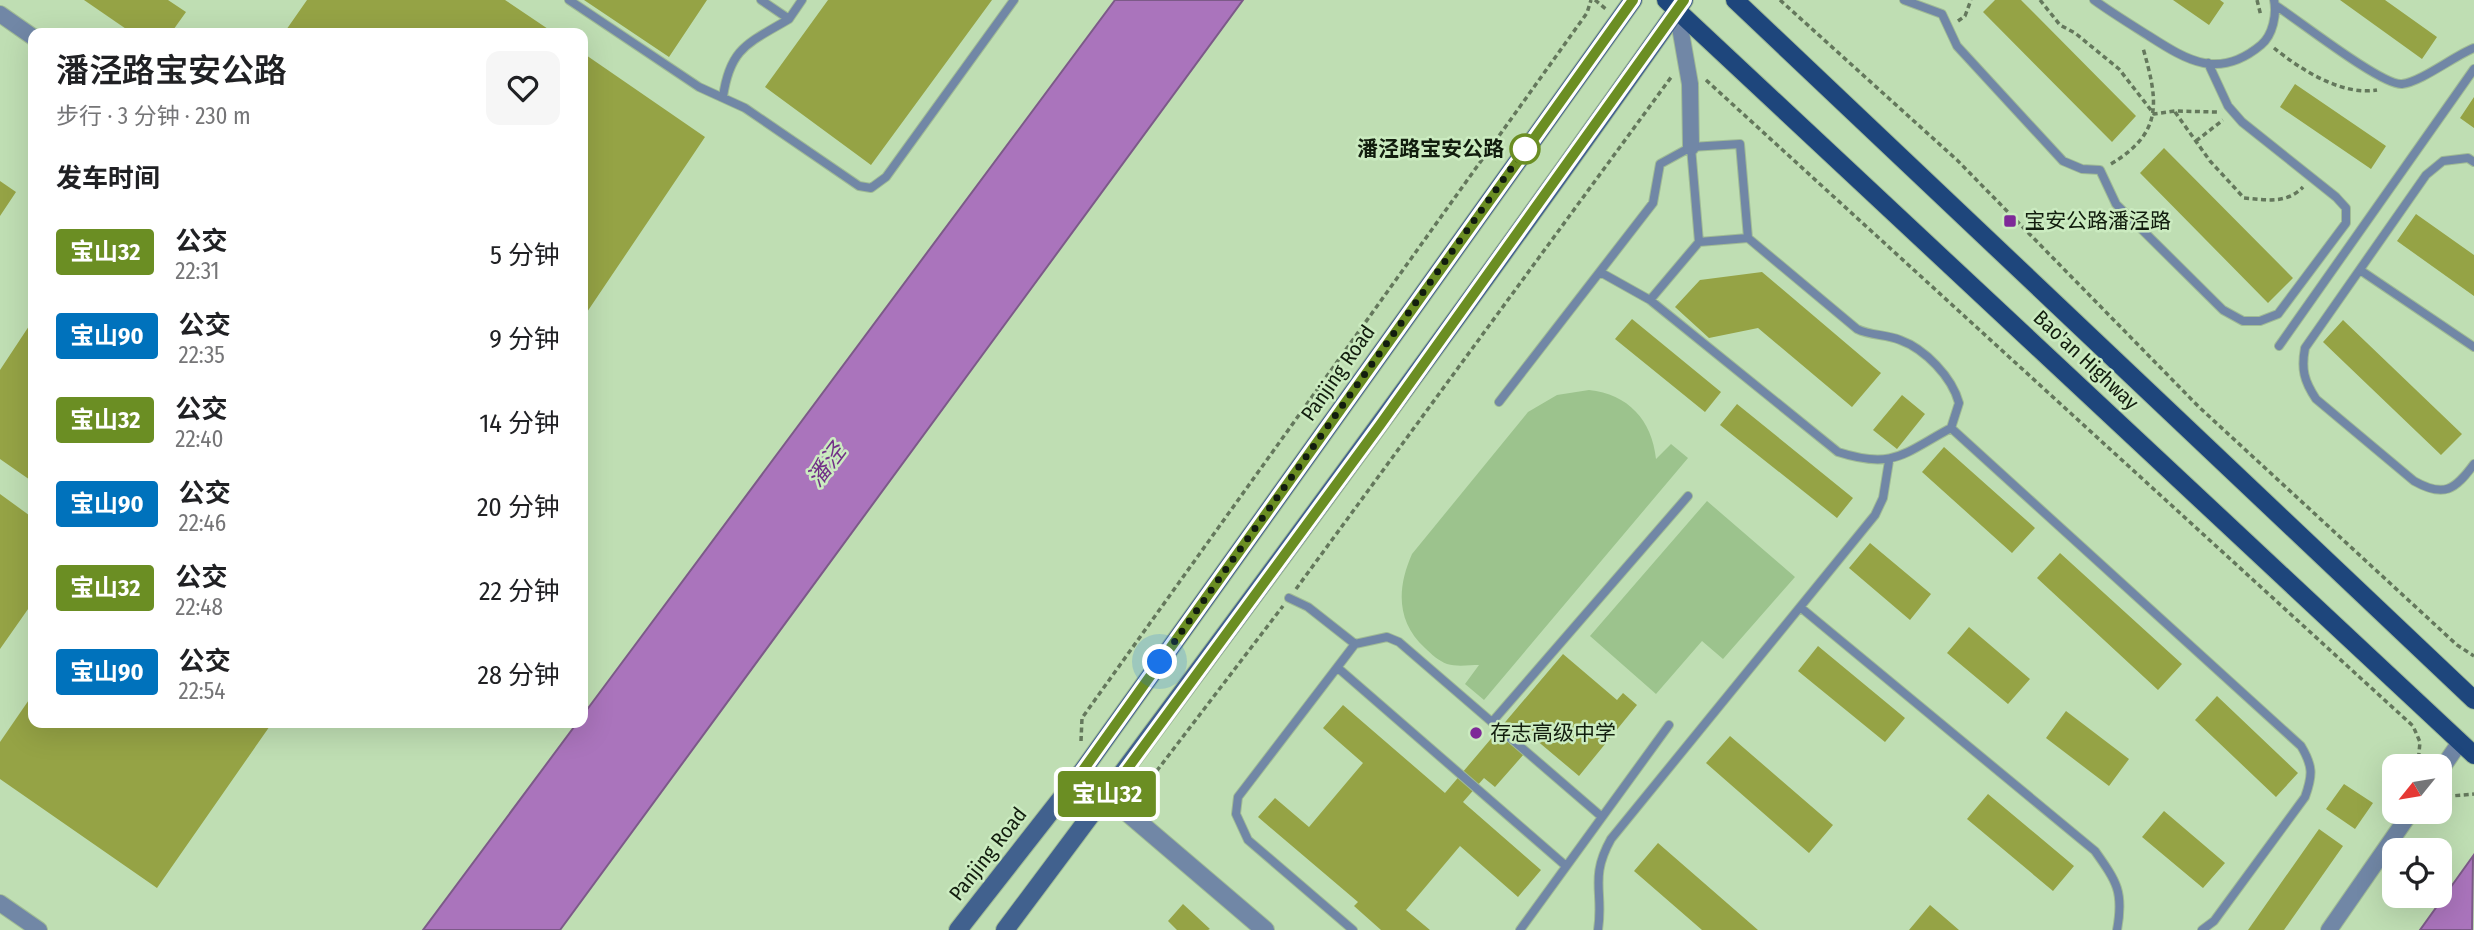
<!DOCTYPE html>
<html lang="zh">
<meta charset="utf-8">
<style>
body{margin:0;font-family:"Fira Sans Condensed","Noto Sans SC",sans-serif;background:#f6f6f6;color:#202124;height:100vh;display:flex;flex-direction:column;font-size:26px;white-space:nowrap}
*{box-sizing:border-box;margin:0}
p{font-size:23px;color:#757577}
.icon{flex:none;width:38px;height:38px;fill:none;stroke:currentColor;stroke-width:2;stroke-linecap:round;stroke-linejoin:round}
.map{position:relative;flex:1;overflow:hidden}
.side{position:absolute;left:28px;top:28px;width:560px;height:700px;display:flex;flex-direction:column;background:#fff;border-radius:14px;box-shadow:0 7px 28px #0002}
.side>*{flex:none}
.badge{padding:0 14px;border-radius:5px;font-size:24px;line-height:46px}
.needle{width:46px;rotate:240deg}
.tools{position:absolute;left:2382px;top:754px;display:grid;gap:14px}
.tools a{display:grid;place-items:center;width:70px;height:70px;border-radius:14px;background:#fff;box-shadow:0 7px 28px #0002;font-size:35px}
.you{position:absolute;width:35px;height:35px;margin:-18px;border:5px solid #fff;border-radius:50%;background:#1a73e8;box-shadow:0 0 0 10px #1a73e833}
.map>.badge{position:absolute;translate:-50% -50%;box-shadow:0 0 0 4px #fff}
h2{padding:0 28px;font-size:26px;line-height:63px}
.round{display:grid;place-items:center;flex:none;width:74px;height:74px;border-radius:14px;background:#f6f6f6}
.overview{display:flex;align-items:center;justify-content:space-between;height:119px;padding:0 28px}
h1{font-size:33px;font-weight:600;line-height:52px}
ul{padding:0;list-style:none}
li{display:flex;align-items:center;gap:21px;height:84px;padding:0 28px}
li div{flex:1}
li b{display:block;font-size:26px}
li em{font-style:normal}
li .badge{min-width:77px;font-weight:700;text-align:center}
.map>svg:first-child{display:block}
</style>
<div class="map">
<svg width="2474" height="930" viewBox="0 0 2474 930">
<rect width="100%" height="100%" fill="#bfdeb3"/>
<path fill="#9cc38d" d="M1589 390C1628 394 1652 420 1656 459L1671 444 1688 458 1484 700 1465 684 1479 665C1469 665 1457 667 1447 664 1439 661 1431 654 1425 648 1396 621 1397 588 1412 554L1528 412 1557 395Z
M1707 501 1795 577 1723 659 1702 641 1656 694 1590 636Z"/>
<path fill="#aa74bc" stroke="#7c5a88" stroke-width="2" d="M1115 0H1243L560 930H423L577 723H583V715Z
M2473 856 2472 930H2420Z"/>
<path fill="#95a345" d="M84 0H168L186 12 171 33H132Z
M307 0H505L554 33H284Z
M584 0H707L669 57Z
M828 0H992L871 165 765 87Z
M1995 0H2021L2136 116 2112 142 1983 12Z
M2173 0H2220L2224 3 2209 25Z
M2340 0H2385L2437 37 2422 59Z
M583 53 705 137 583 318Z
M2295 84 2386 146 2371 169 2280 107Z
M2474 97V128L2460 118Z
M2164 148 2293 278 2268 303 2140 173Z
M0 181 16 192 0 216Z
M2416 214 2474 255V296L2397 241Z
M1762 272 1881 373 1852 407 1758 328 1709 338 1675 307 1700 280Z
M1632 319 1721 392 1705 412 1615 339Z
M33 320V482L0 459V370Z
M2343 320 2462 434 2441 455 2323 342Z
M1902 395 1925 414 1897 449 1873 430Z
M1737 404 1853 498 1837 518 1720 425Z
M1944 447 2035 528 2012 553 1922 472Z
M0 494 33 518V602L0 649Z
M1870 543 1931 594 1910 620 1849 568Z
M2060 553 2182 664 2158 690 2037 578Z
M1969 627 2030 679 2008 704 1947 653Z
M1818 646 1905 718 1885 742 1798 671Z
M1563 654 1617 700 1623 693 1637 705 1579 776 1523 729 1511 743 1524 754 1495 787 1484 778 1463 802 1541 870 1518 897 1460 846 1406 910 1430 930H1381L1354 906 1358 902 1258 817 1275 798 1309 827 1363 763 1323 728 1343 705 1445 793Z
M33 694V723H272L157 888 0 779V742Z
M2217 696 2298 773 2276 797 2195 720Z
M2066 711 2129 759 2109 786 2046 738Z
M1730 736 1833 825 1809 853 1706 763Z
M2344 784 2373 803 2355 829 2326 809Z
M1988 794 2074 866 2053 891 1967 819Z
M2164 811 2225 863 2203 888 2142 837Z
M2319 829 2343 846 2284 930H2248Z
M1658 843 1758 930H1702L1634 871Z
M1183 904 1210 929 1208 930H1177L1168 921Z
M1930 905 1959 930H1909Z"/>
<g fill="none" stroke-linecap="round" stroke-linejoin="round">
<defs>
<path id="service" d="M569 0 699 87 745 108 859 186 871 188 886 177 1014 0
M761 0 789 19 802 0
M1904 0 1942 14 1957 46 2063 161 2082 169 2100 170 2116 204 2223 310 2243 321H2260L2278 314 2346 223V208L2336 197 2242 122 2228 106 2208 63
M2094 0C2112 13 2130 24 2149 36 2188 61 2219 80 2261 45 2273 35 2277 14 2274 0
M2275 5C2297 19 2382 86 2402 84 2421 82 2454 56 2474 48
M723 97C730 47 749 43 789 19
M2474 162 2468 158 2443 161 2426 175 2305 348C2301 369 2304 381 2316 399L2414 481C2444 498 2455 490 2474 464
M2360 270 2474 347
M1600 272 1650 300 1838 452C1894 470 1904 453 1951 428L1959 403C1952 377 1925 349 1900 340 1886 334 1871 336 1857 329L1748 238
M1650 300 1699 242 1691 147 1740 144 1748 238 1699 242
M2279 346 2474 69
M1499 402 1653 203 1660 164 1691 147
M1951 428 2301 746C2313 766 2313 775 2305 797L2214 921 2202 930
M1289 598 1308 607 1355 644
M1800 607 2095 851C2117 882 2124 892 2117 930
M1338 668 1566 866
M1492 722 1688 496
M1353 930 1248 840 1236 814 1238 797 1355 644 1387 637 1399 642 1602 817
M1520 930 1669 725
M1598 930C1604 892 1589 878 1611 839L1875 515 1883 498 1889 461"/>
<path id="minor" d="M1677 10 1690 84 1691 147
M0 14 33 37
M2440 771 2460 742
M0 903 39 930
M2329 930 2411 812"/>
<path id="tertiary" d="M1081 773 1265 930"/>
<path id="secondary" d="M958 930 1081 773 1633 0
M1005 930C1235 623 1463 314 1684 0"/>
<path id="primary" d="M1666 0 2474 755
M1735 0 2474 700"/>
</defs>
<use href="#service" stroke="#a0bb95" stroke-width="10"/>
<use href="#minor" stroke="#a0bb95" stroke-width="18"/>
<use href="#tertiary" stroke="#a0bb95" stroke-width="20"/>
<use href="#secondary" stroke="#a0bb95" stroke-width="20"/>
<use href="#primary" stroke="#a0bb95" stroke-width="20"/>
<path stroke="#64785c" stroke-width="3.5" stroke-dasharray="5 3.5" stroke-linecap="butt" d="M1595 0 1607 10
M1780 0 1957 160 2199 407 2457 645 2474 656
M2040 0 2060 25 2075 33 2119 69 2154 114 2175 111 2217 112
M2257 0 2261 16
M1958 21 1965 16 1971 0
M2274 48C2300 69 2341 96 2377 90
M1706 80 2413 726 2420 742 2418 763 2421 766
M2175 112 2210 161 2244 198C2266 200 2287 204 2303 187
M2196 141 2223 120
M2111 164C2164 132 2158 101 2143 48
M1296 589 1672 76
M1081 741 1082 718 1587 13 1591 0
M2442 787 2451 796 2474 794
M1136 798 1283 606"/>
<use href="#service" stroke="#7187a6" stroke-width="8"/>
<use href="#minor" stroke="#7187a6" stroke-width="16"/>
<use href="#tertiary" stroke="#7187a6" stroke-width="18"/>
<use href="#secondary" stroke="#41618e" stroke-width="18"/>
<use href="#primary" stroke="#1e467c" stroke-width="18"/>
</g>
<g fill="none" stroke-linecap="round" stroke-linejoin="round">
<defs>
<path id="line" d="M1633 0 1081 773 1108 795 1380 425 1684 0"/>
</defs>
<use href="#line" stroke="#fff" stroke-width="16"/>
<use href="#line" stroke="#6b8e23" stroke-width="10"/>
<path stroke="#121d0e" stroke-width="7" stroke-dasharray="0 12.6" d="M1160 662 1525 149"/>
</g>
<circle fill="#fff" stroke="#6b8e23" stroke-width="3.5" cx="1525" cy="149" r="14"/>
<g fill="#7e2998" stroke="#cbebc0" stroke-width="2.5">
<rect x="2003" y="214" width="14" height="14" rx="3.5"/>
<circle cx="1476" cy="733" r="7"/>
</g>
<g text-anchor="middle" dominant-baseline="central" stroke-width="5" stroke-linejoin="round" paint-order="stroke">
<g font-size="21" font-weight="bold" fill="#121d0e" stroke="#cbebc0" text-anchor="end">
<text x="1504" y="149">潘泾路宝安公路</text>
</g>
<g font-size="21" fill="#121d0e" stroke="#cbebc0" text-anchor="start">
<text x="2024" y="221">宝安公路潘泾路</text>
<text x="1490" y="733">存志高级中学</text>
</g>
<g font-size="21" fill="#121d0e" stroke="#cbebc0">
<text transform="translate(2086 360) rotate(43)">Bao'an Highway</text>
<text transform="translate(1338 373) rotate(-55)">Panjing Road</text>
<text transform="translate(988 854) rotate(-52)">Panjing Road</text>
</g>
<g font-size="23" font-style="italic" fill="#722f87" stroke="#cbebc0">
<text transform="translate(826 465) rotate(-53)">潘泾</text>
</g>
</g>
</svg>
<div class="tools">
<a><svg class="needle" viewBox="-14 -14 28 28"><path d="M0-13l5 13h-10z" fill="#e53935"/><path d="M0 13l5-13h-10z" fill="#757577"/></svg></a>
<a><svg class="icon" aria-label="locate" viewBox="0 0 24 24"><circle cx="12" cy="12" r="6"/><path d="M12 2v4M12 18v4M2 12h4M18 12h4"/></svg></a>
</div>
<div class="you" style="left:1160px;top:662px"></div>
<b class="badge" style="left:1107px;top:794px;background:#6b8e23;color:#fff">宝山32</b>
<section class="side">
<div class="overview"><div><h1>潘泾路宝安公路</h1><p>步行 · 3 分钟 · 230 m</p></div><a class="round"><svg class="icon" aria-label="heart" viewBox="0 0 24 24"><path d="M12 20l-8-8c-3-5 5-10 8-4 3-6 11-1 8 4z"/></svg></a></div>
<h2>发车时间</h2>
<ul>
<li><span class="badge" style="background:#6b8e23;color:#fff">宝山32</span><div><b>公交</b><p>22:31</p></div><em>5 分钟</em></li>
<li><span class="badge" style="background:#0072bc;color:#fff">宝山90</span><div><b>公交</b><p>22:35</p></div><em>9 分钟</em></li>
<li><span class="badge" style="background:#6b8e23;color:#fff">宝山32</span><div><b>公交</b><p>22:40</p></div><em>14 分钟</em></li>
<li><span class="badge" style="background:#0072bc;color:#fff">宝山90</span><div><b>公交</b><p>22:46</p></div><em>20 分钟</em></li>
<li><span class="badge" style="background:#6b8e23;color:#fff">宝山32</span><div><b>公交</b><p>22:48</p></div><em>22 分钟</em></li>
<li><span class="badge" style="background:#0072bc;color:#fff">宝山90</span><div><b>公交</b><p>22:54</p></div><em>28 分钟</em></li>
</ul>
</section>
</div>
